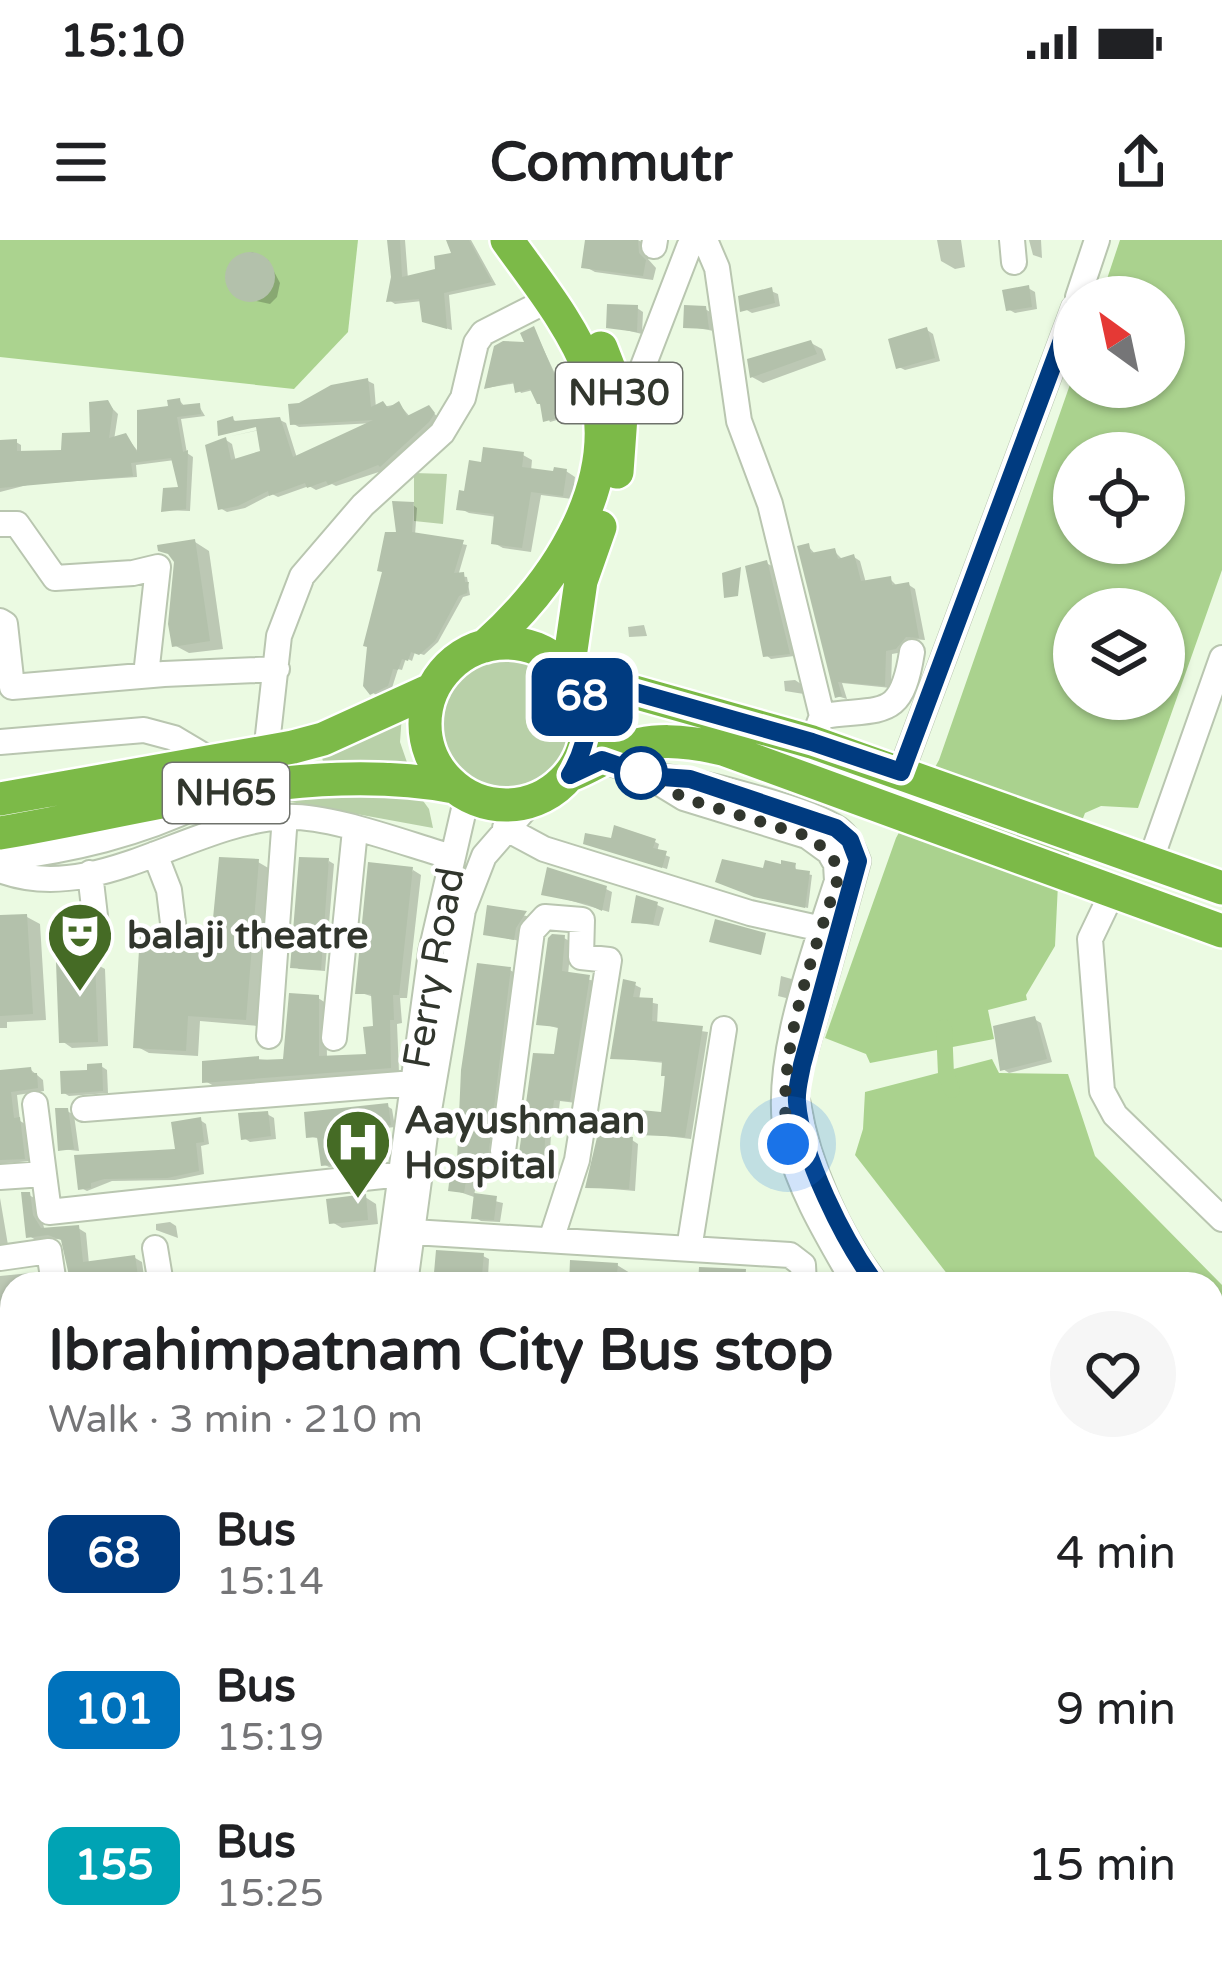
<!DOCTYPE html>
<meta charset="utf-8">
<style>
body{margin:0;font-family:"Varela Round",sans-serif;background:#f6f6f6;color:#202124;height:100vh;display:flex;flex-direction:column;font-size:45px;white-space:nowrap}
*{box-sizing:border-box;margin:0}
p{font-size:39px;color:#757577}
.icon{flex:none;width:66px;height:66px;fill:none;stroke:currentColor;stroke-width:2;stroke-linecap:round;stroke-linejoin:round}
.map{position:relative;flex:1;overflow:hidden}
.drawer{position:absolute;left:0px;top:1032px;width:1224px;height:696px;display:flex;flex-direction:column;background:#fff;border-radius:36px 36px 0 0;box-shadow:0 3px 9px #0004}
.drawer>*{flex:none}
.badge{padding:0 24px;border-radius:18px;font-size:42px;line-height:78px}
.needle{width:78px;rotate:327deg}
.buttons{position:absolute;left:1053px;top:36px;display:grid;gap:24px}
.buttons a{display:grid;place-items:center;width:132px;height:132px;border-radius:50%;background:#fff;box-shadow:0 3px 9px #0004;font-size:60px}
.you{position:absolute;width:60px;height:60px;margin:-30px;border:9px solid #fff;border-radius:50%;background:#1a73e8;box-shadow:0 0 0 18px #1a73e833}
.map>.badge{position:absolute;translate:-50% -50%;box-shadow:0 0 0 6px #fff}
.round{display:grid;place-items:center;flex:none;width:126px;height:126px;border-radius:63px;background:#f6f6f6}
.summary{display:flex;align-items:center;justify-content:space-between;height:204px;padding:0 48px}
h1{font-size:57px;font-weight:700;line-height:90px}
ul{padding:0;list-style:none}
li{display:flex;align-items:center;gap:36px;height:156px;padding:0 48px}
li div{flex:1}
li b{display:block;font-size:45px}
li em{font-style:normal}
li .badge{min-width:132px;font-weight:700;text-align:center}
.status{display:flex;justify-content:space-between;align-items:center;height:84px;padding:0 60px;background:#fff;direction:ltr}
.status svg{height:33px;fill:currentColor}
header{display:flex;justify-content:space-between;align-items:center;height:156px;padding:0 48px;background:#fff;font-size:54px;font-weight:700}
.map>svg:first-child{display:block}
</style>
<div class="status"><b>15:10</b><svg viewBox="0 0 49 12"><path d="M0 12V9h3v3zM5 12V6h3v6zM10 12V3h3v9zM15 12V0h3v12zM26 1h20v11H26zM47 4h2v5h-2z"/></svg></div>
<header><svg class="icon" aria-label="menu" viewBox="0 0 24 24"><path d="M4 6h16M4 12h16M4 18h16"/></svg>Commutr<svg class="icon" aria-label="share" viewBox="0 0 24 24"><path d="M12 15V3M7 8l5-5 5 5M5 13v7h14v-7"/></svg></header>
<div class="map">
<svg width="1222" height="1728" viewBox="0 0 1222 1728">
<rect width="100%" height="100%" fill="#ebfae2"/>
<path fill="#b8d0a8" d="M414 233 447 234 443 284 414 281Z
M434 484a71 71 0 1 1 142 0a71 71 0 1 1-142 0Z
M402 474 400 502 410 531 378 523 324 525 321 514Z
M328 545 421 558 429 569 433 588 269 558Z"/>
<path fill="#abd38f" d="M0 0H358L348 92 294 149 0 117Z"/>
<path fill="#aad28e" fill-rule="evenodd" d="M1120 0H1222V330L1138 568 1101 566 1085 573 1058 644 1055 706 1026 755 1027 760 988 770 994 799 870 823 866 814 825 798 896 598 939 520 1074 133V147H1164V57H1101ZM1074 213H1164V303H1074ZM1074 369H1164V459H1074Z
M992 819 999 833 1068 834 1095 916 1222 1045V1262L1212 1255V1044H955L855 915 863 889 865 852Z"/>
<path fill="#0003" d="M390 0H405L408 39 438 32 456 15 449 0H471L496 45 449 55 452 90 432 84 422 61 395 64 389 60 394 37Z
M588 0H638L649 6 648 19 656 28 653 40 595 32 584 26Z
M937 0H961L965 27 955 29 941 21Z
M1029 0H1041L1042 18 1033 15Z
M252 12 268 20 280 43 277 57 270 64 238 57 230 36 236 19Z
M1028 48 1035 52 1037 69 1015 73 1008 69Z
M771 51 778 54 780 66 752 73 745 69Z
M637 68 643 72 642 94 609 86Z
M705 69 712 73 714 91 686 86Z
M534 89 557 138 564 178 550 182 533 150 521 153 516 143 487 148 528 106Z
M927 90 933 94 940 121 905 130 899 127Z
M811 103 822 109 826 120 763 143 752 137Z
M368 141 374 144 376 168 399 164 411 178 428 168 439 178 388 229 336 246 332 244 316 250 309 246 278 257 272 254 245 268 227 272 220 268 226 200 232 204 236 222 263 214 260 190 227 197 272 187 270 181 221 194 232 179 239 183 280 180 286 183 297 218 374 183 299 187 292 183Z
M180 161 185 167 199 166 205 176 181 179 187 213 193 217 190 271 164 270 182 250 175 220 136 225 137 237 31 244 0 252V203L16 202 21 205V214L64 213 93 195 107 163 118 174 114 200 126 196 140 214Z
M523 215 532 220 531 231H566L575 237 572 259 541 255 531 312 503 308 494 303 497 277 469 273 459 268 483 225Z
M413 265 417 268 415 295 467 305 458 336 467 337 470 355 463 357 438 402 424 415 415 412 412 421 406 418 402 430 398 429 392 448 376 455 372 452 400 295Z
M195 302 209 311 223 409 189 413 174 405Z
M808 306 816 315 834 311 843 320 854 317 860 321 866 343 890 339 898 347 909 345 915 349 925 400 913 399 903 412 892 414 891 448 842 443 847 459 837 456Z
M766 323 772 326 794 416 771 419 766 415Z
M644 385 647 396 629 397 628 387Z
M795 440 801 444 804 454 785 451 784 441Z
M655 602 659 604 657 612 670 617 667 629 591 605Z
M329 621 334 624 325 731 299 729 294 726Z
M258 622 270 629 258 786 200 781 198 816 149 813 136 806 214 702Z
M795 626 797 632 812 635 808 668 760 657 765 631Z
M413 630 421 635 407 758H400L402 783 397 784 399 832 214 846 205 841 258 819 286 822 318 758 326 763 327 818 369 817 376 789 374 757 358 752Z
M606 649 612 652 609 672 545 653Z
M657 665 664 668 659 686 634 682Z
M489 668 531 677 520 701 486 694Z
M27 677 40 684 46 780 7 782V788H0V679Z
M564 698 571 702 568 735 595 741 576 863 560 861 558 877H552L549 929 552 931 549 941 514 940 508 936 518 924 556 817 561 789 539 783Z
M94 723 105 729 108 806 72 808 62 801Z
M510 730 520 736 498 922 480 920 474 956 503 963 500 982 481 981 474 977 477 958 451 949Z
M781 736 795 740 790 759 778 756Z
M635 745 641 748 639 760 658 764 657 785 708 792 691 899 642 893 664 875 665 823 613 818Z
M1034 779 1041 783 1052 822 1009 833 1003 829Z
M101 826 107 830 108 853 69 856 64 853Z
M31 830 43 840 44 851 17 855 20 881 27 885 32 921 6 923 0 928V833Z
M387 866 392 869 395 887 378 889V922L329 927 323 924 320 899 309 896Z
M67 871 74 875 79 911 61 909Z
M267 874 274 878 276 899 250 902 244 898Z
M200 880 206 884 209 904 201 906 204 934 175 940 112 941 87 951 81 948 78 918 178 911Z
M632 900 638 904 635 951 589 947Z
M29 955 36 959 45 991 78 988 86 993 89 1024 135 1018 142 1022 145 1044H100L99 1040 80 1042 73 1038 62 999 36 1000 29 996Z
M365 957 376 964 378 984 342 988 332 982Z
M0 958 8 1005 0 1008Z
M170 982 176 986 178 998 156 990V984Z
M483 1016 489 1019 488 1037 437 1032Z
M617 1025 630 1033 629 1044H571Z
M745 1032 755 1038 754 1044H701Z
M31 1033 41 1044H12V1174L0 1177V1099L7 1098 4 1075 0 1076V1036Z
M12 1232V1332H11L4 1328 1 1311 7 1310 0 1280V1234Z
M299 1716H375V1728H298Z
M393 1716H469L468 1728H392Z
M560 1716H617V1728H561Z"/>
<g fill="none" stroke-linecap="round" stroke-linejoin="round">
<path stroke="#aad28e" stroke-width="16" d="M944 787 946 834 952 850"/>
</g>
<path fill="#b3c1ab" d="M387 0H400L402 37 435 29 434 16 451 13 446 0H469L492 42 444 53 447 89 422 82 419 59 386 62 391 37Z
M585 0H638L639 13 646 20 643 36 581 28Z
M225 37a25 25 0 1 1 50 0a25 25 0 1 1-50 0Z
M1029 45 1032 67 1006 71 1002 50Z
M772 47 775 63 740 72 738 56Z
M607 64 638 65 637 92 606 88Z
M684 65 706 66 709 89 683 88Z
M534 86 554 134 562 177 543 182 540 164H537L530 149 515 153 513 142 484 149 494 106 503 101 524 102 520 93Z
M927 87 935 118 896 129 888 99Z
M811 100 817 114 750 138 747 119Z
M368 138 371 167 383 161 388 168 399 161 407 176 429 165 435 173 429 182 380 227 378 225 328 245 326 241 307 248 305 243 269 256 268 251 238 266 218 270 205 205 226 197 231 220 260 211 256 187 218 196 217 181 233 176 234 181 280 177 293 217 373 180 290 185 288 164 299 163 331 145Z
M180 158 181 165 200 163 201 174 177 177 183 212 188 210 186 269 161 272 163 248 178 247 171 218 131 223 133 236 0 248V200L17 199V211L61 210 62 193 90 192 89 162 108 160 113 169 109 198 126 193 137 212V170L168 166 167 160Z
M483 207 524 212 522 227 553 231 554 227 567 229 563 256 531 252 522 308 491 304 494 274 456 270 459 250 464 251 469 220 481 222Z
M392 261 414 262 412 292 464 300 454 333 464 332 465 342H469L467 353 459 356 435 401 419 415 411 412 408 421 402 419 398 430 393 429 388 446 370 455 363 446 367 407 363 406 382 332 377 331 385 292H396Z
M195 299 210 401 172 407 168 384 174 322 168 314 158 311 157 305Z
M809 303 811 313 835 308 838 319 854 314 861 341 891 336 892 345 909 342 919 398 906 397 896 409 886 411 885 446 838 442 842 456 835 458 797 306Z
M767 320 790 414 763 417 745 326Z
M741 327 738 356 724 358 722 333Z
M614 585 656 599 653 608 667 611 662 628 583 604 585 593 611 598Z
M219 617 259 619 246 780 188 776 186 811 133 808 140 694 211 699Z
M299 617 329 618 321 730 290 728Z
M722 619 763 628 765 620 781 624V620L796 623 795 629 810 631 805 668 754 657 715 642Z
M368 622 413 627 399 755H393L394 780H390L391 828 202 843V821L259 816V820L283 819 289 753 319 755V816L366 814 363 787 373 786 371 754H355Z
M547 627 607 646 602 671 587 664 541 655Z
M636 655 658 662 653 684 631 683Z
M487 665 527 671 516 688 514 700 483 695Z
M27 674 33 774 0 776V675Z
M715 679 766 693 761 715 709 702Z
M552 694 565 695 562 731 590 735 570 861 554 860 552 876 546 875 544 924H547L542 940 505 938V927L515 922 519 913 533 813 554 814 558 787 536 785 548 698Z
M95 720 98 802 59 803 56 722Z
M477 723 511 727 488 918 470 916 464 953 448 951 452 920 457 921 461 830Z
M623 739 636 742 633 757 653 758 652 781 703 786 685 897 639 895 641 870 661 872 665 836H661L662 821 610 819Z
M1035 776 1047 819 1000 831 993 786Z
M102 823 103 851 61 854 60 831 87 830V824Z
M31 827 32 833H37L38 848 11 852 14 878 20 877 25 919 0 920V830Z
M388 863 391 885 373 888V920L321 926 317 897 306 898 304 872Z
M55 868H68L74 909 58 911Z
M268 871 271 896 241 900 238 873Z
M201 877 204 902 196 903 199 931 167 938 104 939 91 943V948L78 950 74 915 175 909 171 882Z
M598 893 633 897 629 949 585 948Z
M21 952H30L33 975 41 988 79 985 83 1022 135 1015 139 1044H97L96 1036 70 1040 61 1000 48 995 26 998Z
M474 953 497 956 494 980 471 979Z
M366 954 368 980 329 984 326 959Z
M436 1010 484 1013 482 1035 434 1033Z
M570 1020 618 1023 616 1044H569Z
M699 1027 746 1029 745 1044H698Z"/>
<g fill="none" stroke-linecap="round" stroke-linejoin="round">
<defs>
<path id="minor" d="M705 0 717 28 739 181 770 264 822 476 812 502
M1012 0 1014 22
M654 6 655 0
M1078 57 1097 0
M615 169 640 134 689 7 697 0
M0 284H17L55 338 133 333 158 327 146 435
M0 381 5 384 12 447 164 434 277 429
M822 476C884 467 901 481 912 412
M0 502 144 490 174 498 216 523
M266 513 279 396 302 336 363 265 442 193 463 158 476 103 483 93 550 59
M602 520 648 536 684 558 807 596 829 612 836 624 837 641C814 713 770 828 788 902 800 952 830 1000 855 1044
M901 532 1074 68
M656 536C692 539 810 569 838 589 849 597 853 609 858 621L805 812
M505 588 544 609 750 673 822 689
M155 614 169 650 173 683
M0 619C71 610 138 595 203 563
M1150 622 1222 418
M0 630C94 666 189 583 283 577 329 574 406 604 452 617
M90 633 98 702
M1113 651 1090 699 1102 851 1115 875 1222 979
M269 796 285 576
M334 798 355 590
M35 864 44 934
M798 864C808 925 838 994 876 1044
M84 869 414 843
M503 911 532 691 545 677 582 680 581 717 609 720 577 920 551 1000
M0 937 44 934 49 972 401 934 417 936
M413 992 790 1015 803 1025 804 1044
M155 1008 161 1044
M689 1009 724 789
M0 1018 49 1011 54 1044
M386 1044 431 712 467 556
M405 1044 426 888 463 670 484 616 531 562
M0 1366 12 1363
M1212 1383 1222 1392
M1212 1414 1222 1425
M979 1716 980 1728
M251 1728 254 1716
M272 1728 275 1716"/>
<path id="highway" d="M601 108 622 162 617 232
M425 484a81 81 0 1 1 162 0a81 81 0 1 1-162 0Z
M485 406C557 342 628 237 591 135 573 86 537 42 507 0
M568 431 581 341 600 287
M575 441 588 439 812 502 1222 648
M570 535C586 529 600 520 615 513 650 496 686 501 723 509L1222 691
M0 559 293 507 323 499 433 449
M0 593C145 569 308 519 454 547"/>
</defs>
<use href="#minor" stroke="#b9c6b0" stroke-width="28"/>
<use href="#highway" stroke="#fff" stroke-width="38"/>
<use href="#minor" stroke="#fff" stroke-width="24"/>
<use href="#highway" stroke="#7cba48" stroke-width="33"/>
</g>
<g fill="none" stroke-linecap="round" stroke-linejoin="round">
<defs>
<path id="line" d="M876 1044C844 1002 801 915 797 862 796 850 800 837 802 825L858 621 850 600 836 588 690 539 648 536 602 520 570 535C588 505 594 473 575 441L588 439 617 447 812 502 901 532 1074 68"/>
</defs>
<use href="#line" stroke="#fff" stroke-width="27"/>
<use href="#line" stroke="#003b80" stroke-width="18"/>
<path stroke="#31362d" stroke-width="12" stroke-dasharray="0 21.6" d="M641 533 684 558 807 596 829 612 836 624 837 641C810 725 775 815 788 904"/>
</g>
<defs>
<symbol id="theatre-pin" viewBox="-11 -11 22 30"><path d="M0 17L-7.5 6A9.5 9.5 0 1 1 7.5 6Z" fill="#456b25" stroke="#fff"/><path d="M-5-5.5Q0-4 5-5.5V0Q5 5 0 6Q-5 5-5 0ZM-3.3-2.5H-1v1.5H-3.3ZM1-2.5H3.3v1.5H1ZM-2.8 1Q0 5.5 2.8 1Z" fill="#fff"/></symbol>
<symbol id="hospital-pin" viewBox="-11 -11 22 30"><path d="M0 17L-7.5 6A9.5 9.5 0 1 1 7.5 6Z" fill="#456b25" stroke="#fff"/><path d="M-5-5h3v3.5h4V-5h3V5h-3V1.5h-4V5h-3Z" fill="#fff"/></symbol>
</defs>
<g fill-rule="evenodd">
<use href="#theatre-pin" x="42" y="657" width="76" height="104"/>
<use href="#hospital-pin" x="320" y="864" width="76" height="104"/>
</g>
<circle fill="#fff" stroke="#003b80" stroke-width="6" cx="641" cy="533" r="24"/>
<g text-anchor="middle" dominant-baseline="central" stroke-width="9" stroke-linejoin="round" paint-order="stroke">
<g fill="#fff" stroke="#6f726c" stroke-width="3">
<rect x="556" y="123" width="126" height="60" rx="9"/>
<rect x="163" y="523" width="126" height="60" rx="9"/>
</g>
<g font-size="36" font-weight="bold" fill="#31362d">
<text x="619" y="153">NH30</text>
<text x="226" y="553">NH65</text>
</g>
<g font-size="39" font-weight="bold" fill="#31362d" stroke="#fff" text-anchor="start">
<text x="127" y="695">balaji theatre</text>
<text x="404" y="880">Aayushmaan<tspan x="404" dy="45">Hospital</tspan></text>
</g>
<g font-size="39" fill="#31362d" stroke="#fff">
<text transform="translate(434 728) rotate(-80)">Ferry Road</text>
</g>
</g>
</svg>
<div class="buttons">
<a><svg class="needle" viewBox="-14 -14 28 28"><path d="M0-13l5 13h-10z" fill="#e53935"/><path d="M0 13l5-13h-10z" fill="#757577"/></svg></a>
<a><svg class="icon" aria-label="locate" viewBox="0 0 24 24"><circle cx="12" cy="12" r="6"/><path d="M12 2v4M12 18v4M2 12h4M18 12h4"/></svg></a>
<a><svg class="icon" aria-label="layers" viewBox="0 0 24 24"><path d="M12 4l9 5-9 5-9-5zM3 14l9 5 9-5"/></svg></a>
</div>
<div class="you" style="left:788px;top:904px"></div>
<b class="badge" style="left:582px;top:457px;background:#003b80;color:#fff">68</b>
<section class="drawer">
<div class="summary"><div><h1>Ibrahimpatnam City Bus stop</h1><p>Walk · 3 min · 210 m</p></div><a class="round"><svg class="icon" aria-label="heart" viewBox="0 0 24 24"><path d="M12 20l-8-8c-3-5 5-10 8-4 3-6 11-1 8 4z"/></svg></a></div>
<ul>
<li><span class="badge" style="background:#003b80;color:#fff">68</span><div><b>Bus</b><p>15:14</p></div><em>4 min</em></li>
<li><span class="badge" style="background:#0072bc;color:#fff">101</span><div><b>Bus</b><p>15:19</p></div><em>9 min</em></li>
<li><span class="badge" style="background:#00a3b4;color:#fff">155</span><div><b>Bus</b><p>15:25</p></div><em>15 min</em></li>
</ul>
</section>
</div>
